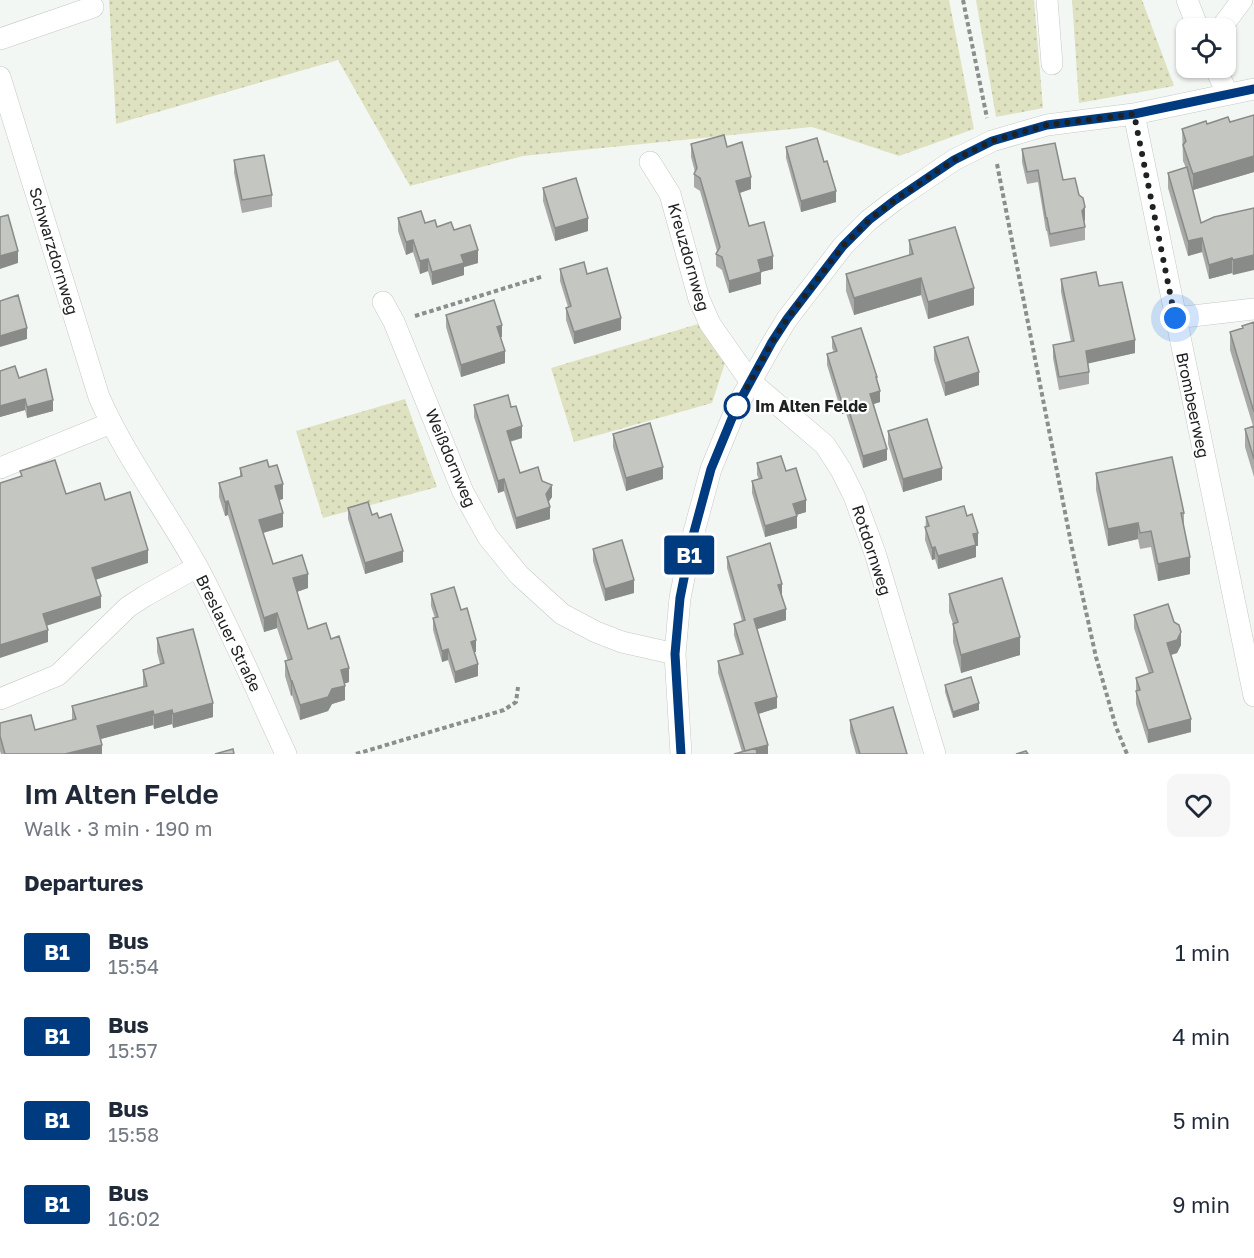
<!DOCTYPE html>
<meta charset="utf-8">
<style>
body{margin:0;font-family:"Golos Text",sans-serif;background:#f6f6f7;color:#1f2937;height:100vh;display:flex;flex-direction:column;font-size:22px;white-space:nowrap}
*{box-sizing:border-box;margin:0}
p{font-size:20px;color:#747a83}
.icon{flex:none;width:33px;height:33px;fill:none;stroke:currentColor;stroke-width:2;stroke-linecap:round;stroke-linejoin:round}
.map{position:relative;height:754px;overflow:hidden}
.drawer{display:flex;flex-direction:column;background:#fff;flex:1}
.drawer>*{flex:none}
.badge{padding:0 12px;border-radius:4px;font-size:21px;line-height:39px}
.tools{position:absolute;left:1176px;top:18px;display:grid;gap:12px}
.tools a{display:grid;place-items:center;width:60px;height:60px;border-radius:12px;background:#fff;box-shadow:0 2px 4px #0004;font-size:30px}
.you{position:absolute;width:30px;height:30px;margin:-15px;border:4px solid #fff;border-radius:50%;background:#1a73e8;box-shadow:0 0 0 9px #1a73e833}
.map>.badge{position:absolute;translate:-50% -50%;box-shadow:0 0 0 3px #fff}
h2{padding:0 24px;font-size:22px;line-height:54px}
.round{display:grid;place-items:center;flex:none;width:63px;height:63px;border-radius:12px;background:#f6f6f7}
.head{display:flex;align-items:center;justify-content:space-between;height:102px;padding:0 24px}
h1{font-size:28px;font-weight:600;line-height:45px}
ul{padding:0;list-style:none}
li{display:flex;align-items:center;gap:18px;height:84px;padding:0 24px}
li div{flex:1}
li b{display:block;font-size:22px}
li em{font-style:normal}
li .badge{min-width:66px;font-weight:700;text-align:center}
.map>svg:first-child{display:block}
</style>
<div class="map">
<svg width="1254" height="754" viewBox="0 0 1254 754">
<defs>
<pattern id="grass-dots" width="8" height="8" patternUnits="userSpaceOnUse" patternTransform="scale(1.5)"><rect width="8" height="8" fill="#dfe2c0"/><path d="M2 2h.1M6 6h.1" fill="none" stroke="#bfc2a5" stroke-width="1.8" stroke-linecap="round"/></pattern>
</defs>
<rect width="100%" height="100%" fill="#f3f7f3"/>
<path fill="url(#grass-dots)" d="M109 0H949L974 129 899 156 812 127 523 156 410 186 338 60 116 124Z
M976 0H1034L1043 108 996 117Z
M1072 0H1142L1174 86 1079 103Z
M698 324 725 363 712 403 574 442 551 368Z
M405 399 437 487 323 518 296 431Z"/>
<g fill="none" stroke-linecap="round" stroke-linejoin="round">
<defs>
<path id="street" d="M1047 0 1052 64
M1187 0 1198 28
M1221 28 1242 0
M0 39 93 7
M1215 68 1228 94
M0 77 99 397C126 458 166 510 198 568 230 628 257 692 286 754
M1134 114 1254 696
M650 162 670 194 699 299 710 324 750 381 825 445 841 470 854 496 875 553 935 754
M383 302 394 322 463 492 488 537 519 575 562 614 596 632 622 642 675 654
M1175 318 1254 309
M0 468 111 423
M0 699 58 675 128 607 145 596 197 567
M681 754 675 654 680 598 691 543 711 469 737 406 773 342 787 319 843 246 869 220 895 200 954 160 992 141 1047 125 1134 114 1254 89"/>
</defs>
<use href="#street" stroke="#c5c9c6" stroke-width="22"/>
<path stroke="#8b8e8c" stroke-width="4" stroke-dasharray="4.5 3" stroke-linecap="butt" d="M963 0 987 118
M997 164 1072 548 1096 657 1116 727 1127 754
M415 316 544 276
M356 754 504 710 516 702 518 687"/>
<use href="#street" stroke="#fff" stroke-width="21"/>
</g>
<path fill="#a9aaa7" d="M1254 115V172L1193 190 1201 223 1254 208 1233 275 1232 273 1209 279 1202 252 1188 256 1168 188V173L1186 168 1183 161 1182 129 1207 124 1230 122Z
M691 144 727 147 751 189 740 193 749 226 773 269 761 272V284L729 293 722 270 716 266V254L717 251 700 191 694 187V174L695 172 691 157Z
M786 147 836 202 801 212 786 158Z
M1022 149 1063 180 1079 195 1085 220 1084 221 1085 227V240L1050 247 1047 231H1046L1038 182 1027 184 1022 162Z
M234 160 272 195V207L242 213 234 173Z
M543 188 588 231 555 241 543 201Z
M398 218 437 227 454 230 478 263 464 267V275L432 285 428 271 420 274 413 252 406 255 398 231Z
M909 240 974 305 928 319 921 295 854 315 846 291V274L909 255Z
M560 269 587 274 621 330 574 344 566 320V308L568 307 560 281Z
M1061 279 1135 353 1088 363 1089 372V384L1059 390 1053 358V345L1071 342 1061 292Z
M446 315 502 337H501L505 363 461 377 446 327Z
M1254 322V477L1245 447V429L1253 426 1230 350V332L1242 328Z
M832 337 877 381 880 402 874 404 887 460 863 468 846 413 842 414 827 365V354L834 352 832 348Z
M934 347 979 385 945 396 934 360Z
M0 371 19 378 53 411 27 418 25 410 0 417Z
M474 405 522 438 510 442 520 473 542 481 552 497 548 502 550 519 516 529 504 491 498 493 474 417Z
M888 431 942 480 903 492 888 444Z
M613 434 663 479 626 491 613 447Z
M757 463 786 471 806 512 796 515 797 528 765 537 752 493V481L759 479 757 475Z
M269 467 283 499 279 500 283 527 263 533 273 564 308 588 297 592 308 629 331 639 349 682 345 683V700L332 704 328 711 300 720 292 695 291 696 285 676V661H288L277 628 264 632 228 515 225 516 219 497V483L240 477V468Z
M1096 473 1184 513V529L1190 574 1158 581 1151 547 1140 549 1138 539 1108 546 1096 490Z
M348 508 372 515 403 562 365 574 348 519Z
M967 516 978 546H976V557L938 569 935 559 932 560 925 540 926 517Z
M593 549 634 593 605 601 593 561Z
M727 557 782 595 786 620 757 629 777 708 758 714 768 754 742 752 718 673V661L740 655 734 635V624L742 621 727 568Z
M431 594 461 610 476 652H474L478 676 455 683 448 660 442 662 433 630V618H435L431 606Z
M949 594 1020 655 961 673 953 642V624L949 612Z
M1134 615 1181 645 1177 653 1171 655 1191 732 1148 743 1136 704V678L1149 674 1134 628Z
M157 638 213 717 173 728 172 724 154 729 153 725 101 739 102 754H1L0 751V723L35 730 72 720V706L143 686V670L160 664 157 652Z
M945 685 979 710 953 718 945 692Z
M850 720 907 754H856L850 732Z"/>
<path fill="#898b88" d="M1254 156V172L1193 190V174Z
M751 177V189L736 194V181Z
M836 191V202L801 212V201Z
M1085 207V220L1082 224V211Z
M588 218V231L555 241V228Z
M1202 238V252L1188 256V241Z
M413 240V252L406 255V242Z
M478 250V263L464 267V275L432 285V272L461 255Z
M18 251V263L0 269V256Z
M1254 255V270L1233 275V260Z
M773 256V269L761 272V284L729 293V281L758 260Z
M1232 258V273L1209 279V265Z
M428 259V271L420 274V261Z
M921 278V295L854 315V298Z
M974 288V305L928 319V302Z
M621 318V330L574 344V332Z
M502 325V337L497 338V327Z
M27 328V339L0 347V336Z
M1135 340V353L1086 364V351Z
M505 351V363L461 377V365Z
M979 372V385L945 396V383Z
M880 391V402L870 405V394Z
M25 399V410L0 417V406Z
M53 400V411L27 418V407Z
M846 401V413L842 414V403Z
M522 426V438L507 442V431Z
M887 449V460L863 468V456Z
M663 467V479L626 491V478Z
M942 468V480L903 492V479Z
M504 479V491L498 493V481Z
M283 484V499L275 501V486Z
M552 485V497L546 506V494Z
M806 500V512L793 516V504Z
M228 501V515L225 516V502Z
M550 507V519L516 529V518Z
M283 513V527L259 534V520Z
M797 516V528L765 537V526Z
M1138 523V539L1108 546V529Z
M978 533V546H976V557L938 569V556L973 534Z
M935 547V559L932 560V548Z
M148 550V563L92 581V568Z
M403 551V562L365 574V563Z
M1190 557V574L1158 581V564Z
M308 574V588L293 593V578Z
M634 580V593L605 601V589Z
M782 584V595L778 596V585Z
M101 596V608L43 627V614Z
M786 609V620L754 630V619Z
M277 613V628L264 632V618Z
M48 630V642L0 658V645Z
M1181 632V645L1177 653 1167 656V643Z
M1020 637V655L961 673V655Z
M476 640V652L471 653V642Z
M448 649V660L442 662V651Z
M478 664V676L455 683V672Z
M349 668V682L341 685V670Z
M291 681H292V695L291 696Z
M345 686V700L332 704 328 711 300 720V705L332 689Z
M777 697V708L755 715V703Z
M213 703V717L173 728V714Z
M979 703V710L953 718V712Z
M172 710V724L154 729V715Z
M153 711V725L97 740V726Z
M1191 719V732L1148 743V730Z
M102 745V754H65Z
M768 745V754H745V752Z"/>
<path fill="#c4c6c2" stroke="#898b88" stroke-width="1.5" d="M1254 115V156L1193 174 1183 145 1186 141 1182 129 1206 121 1207 124 1228 117 1230 122Z
M724 135 727 147 742 142 751 177 736 181 749 226 764 222 773 256 758 260 761 272 729 281 722 257 716 254 720 247 700 178 694 174 697 168 691 144Z
M817 138 824 162 827 161 836 191 801 201 786 147Z
M1055 143 1063 180 1075 178 1079 195 1083 198 1085 207 1082 211 1085 227 1050 234 1047 218H1046L1038 170 1027 172 1022 149Z
M264 155 272 195 242 200 234 160Z
M1187 167 1201 223 1214 217 1254 208V255L1233 260 1232 258 1209 265 1202 238 1188 241 1168 173Z
M576 178 588 218 555 228 543 188Z
M421 211 425 223 435 220 437 227 451 222 454 230 470 225 478 250 461 255 464 263 432 272 428 259 420 261 413 240 406 242 398 218Z
M8 215 18 251 0 256V217Z
M955 227 974 288 928 302 921 278 854 298 846 274 913 254 909 240Z
M584 262 587 274 607 268 621 318 574 332 566 308 571 306 560 269Z
M1096 272 1099 286 1122 282 1135 340 1086 351 1089 372 1059 377 1053 345 1074 341 1061 279Z
M18 295 27 328 0 336V301Z
M494 300 502 325 497 327 505 351 461 365 446 315Z
M1254 322V412L1230 332 1243 328 1242 326Z
M861 328 877 377H876L880 391 870 394 887 449 863 456 846 401 842 403 827 354 837 351 832 337Z
M968 337 979 372 945 383 934 347Z
M15 366 19 378 46 369 53 400 27 407 25 399 0 406V371Z
M508 395 511 407 516 406 522 426 507 431 520 473 538 467 542 481 552 485 546 494 550 507 516 518 504 479 498 481 474 405Z
M927 419 942 468 903 479 888 431Z
M650 423 663 467 626 478 613 434Z
M1254 426V459L1245 429Z
M781 456 786 471 796 468 806 500 793 504 797 516 765 526 752 481 762 478 757 463Z
M1172 457 1184 513H1181L1190 557 1158 564 1151 531 1140 533 1138 523 1108 529 1096 473Z
M55 460 66 494 100 483 105 500 130 492 148 550 92 568 101 596 43 614 48 630 0 645V483L22 476 20 471Z
M267 460 269 467 277 465 283 484 275 486 283 513 259 520 273 564 302 555 308 574 293 578 308 629 326 623 331 639 339 636 349 668 341 670 345 686 332 689 328 697 300 705 292 681H291L285 661 292 659 277 613 264 618 228 501 225 502 219 483 242 476 240 468Z
M368 502 372 515 377 513 379 518 391 514 403 551 365 563 348 508Z
M964 506 967 516 972 514 978 533 973 534 976 545 938 556 935 547 932 548 925 527 929 526 926 517Z
M622 540 634 580 605 589 593 549Z
M770 543 782 584 778 585 786 609 754 619 777 697 755 703 768 745 745 751 718 661 743 654 734 624 745 620 727 557Z
M1002 578 1020 637 961 655 953 624 958 622 949 594Z
M454 587 461 610 467 608 476 640 471 642 478 664 455 672 448 649 442 651 433 618 438 617 431 594Z
M1168 604 1174 622 1179 625 1181 632 1177 640 1167 643 1191 719 1148 730 1136 691 1140 690 1136 678 1153 672 1134 615Z
M193 629 213 703 173 714 172 710 154 715 153 711 97 726 102 745 65 754H5L0 736V723L31 715 35 730 76 719 72 706 147 686 143 670 164 663 157 638Z
M971 677 979 703 953 712 945 685Z
M893 707 907 754H860L850 720Z
M756 748 757 754H734Z
M233 749 234 754H215Z
M1026 751 1028 754H1016Z"/>
<g fill="none" stroke-linecap="round" stroke-linejoin="round">
<defs>
<path id="line" d="M681 754 675 654 680 598 691 543 711 469 737 406 772 342 787 319 843 246 869 220 895 200 954 160 992 141 1047 125 1134 114 1254 89"/>
</defs>
<use href="#line" stroke="#fff" stroke-width="14"/>
<use href="#line" stroke="#003b80" stroke-width="9"/>
<path stroke="#202221" stroke-width="6" stroke-dasharray="0 10.8" d="M737 406 772 342 787 319 843 246 869 220 895 200 954 160 992 141 1047 125 1134 114 1175 318"/>
</g>
<circle fill="#fff" stroke="#003b80" stroke-width="3" cx="737" cy="406" r="12"/>
<g text-anchor="middle" dominant-baseline="central" stroke-width="4.5" stroke-linejoin="round" paint-order="stroke">
<g font-size="16" fill="#202221" stroke="#fff">
<text transform="translate(54 251) rotate(73)">Schwarzdornweg</text>
<text transform="translate(689 257) rotate(74)">Kreuzdornweg</text>
<text transform="translate(1193 405) rotate(78)">Brombeerweg</text>
<text transform="translate(451 458) rotate(67)">Weißdornweg</text>
<text transform="translate(872 550) rotate(72)">Rotdornweg</text>
<text transform="translate(229 633) rotate(64)">Breslauer Straße</text>
</g>
<g font-size="16" font-weight="bold" fill="#202221" stroke="#fff" text-anchor="start">
<text x="755" y="406">Im Alten Felde</text>
</g>
</g>
</svg>
<div class="tools">
<a><svg class="icon" aria-label="locate" viewBox="0 0 24 24"><circle cx="12" cy="12" r="6"/><path d="M12 2v4M12 18v4M2 12h4M18 12h4"/></svg></a>
</div>
<div class="you" style="left:1175px;top:318px"></div>
<b class="badge" style="left:689px;top:555px;background:#003b80;color:#fff">B1</b>
</div>
<section class="drawer">
<div class="head"><div><h1>Im Alten Felde</h1><p>Walk · 3 min · 190 m</p></div><a class="round"><svg class="icon" aria-label="heart" viewBox="0 0 24 24"><path d="M12 20l-8-8c-3-5 5-10 8-4 3-6 11-1 8 4z"/></svg></a></div>
<h2>Departures</h2>
<ul>
<li><span class="badge" style="background:#003b80;color:#fff">B1</span><div><b>Bus</b><p>15:54</p></div><em>1 min</em></li>
<li><span class="badge" style="background:#003b80;color:#fff">B1</span><div><b>Bus</b><p>15:57</p></div><em>4 min</em></li>
<li><span class="badge" style="background:#003b80;color:#fff">B1</span><div><b>Bus</b><p>15:58</p></div><em>5 min</em></li>
<li><span class="badge" style="background:#003b80;color:#fff">B1</span><div><b>Bus</b><p>16:02</p></div><em>9 min</em></li>
</ul>
</section>
